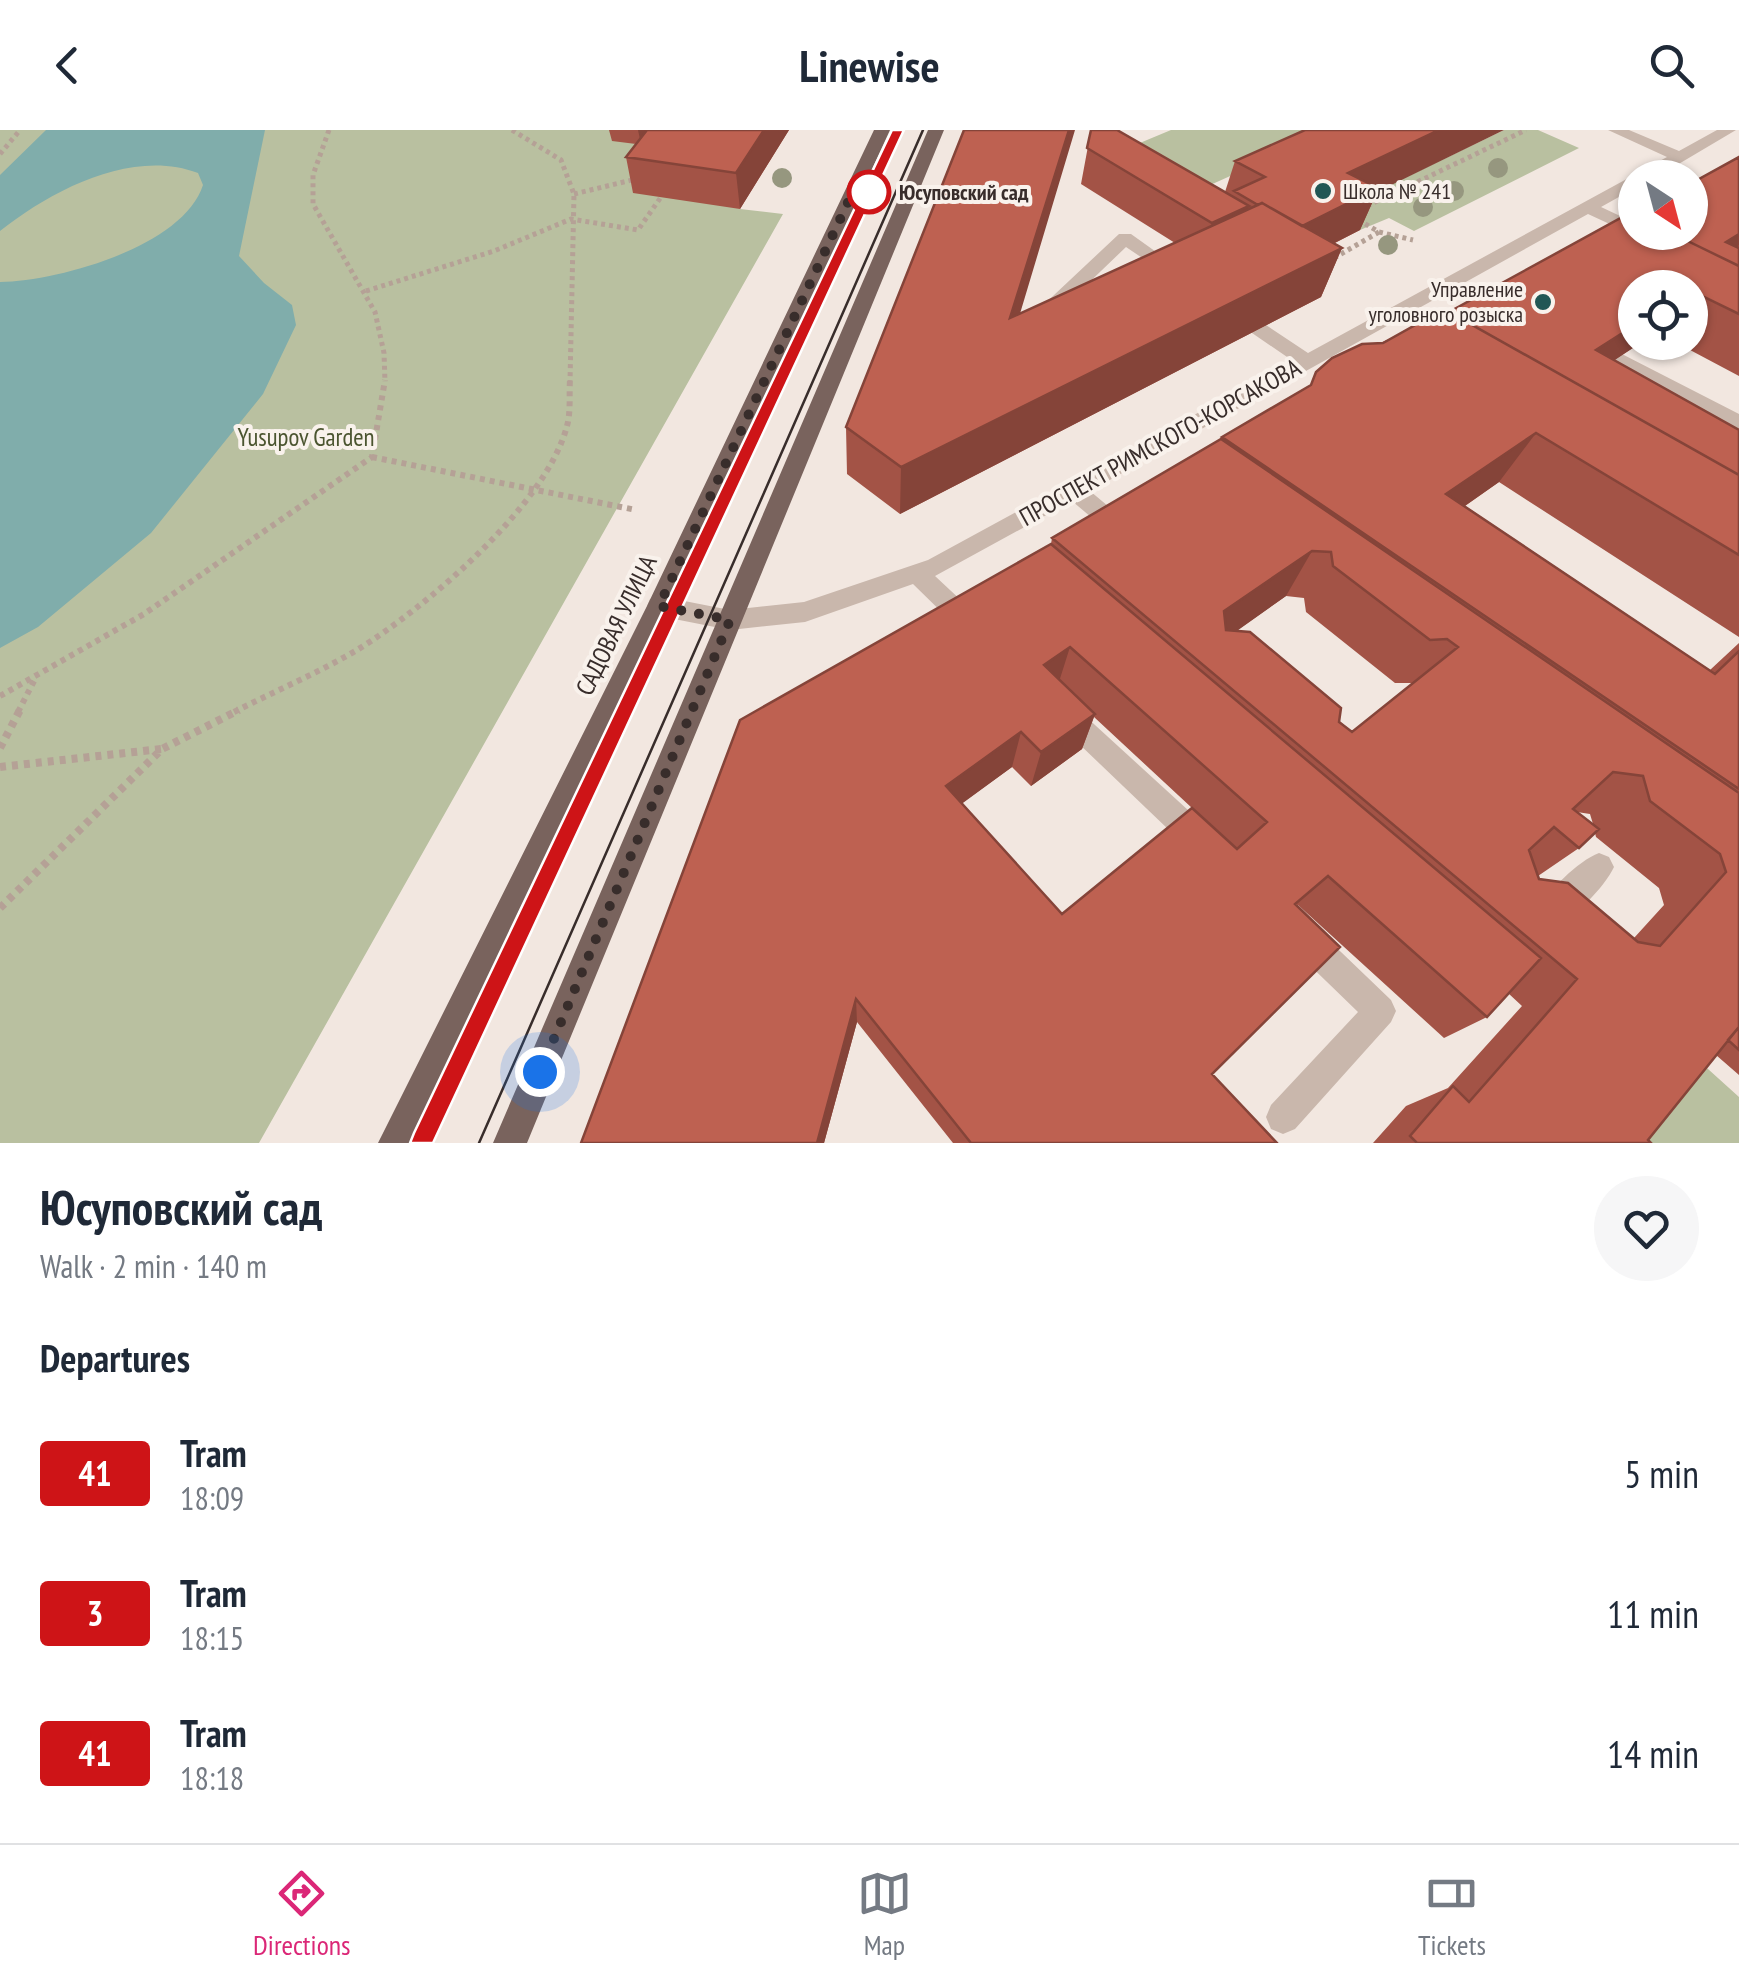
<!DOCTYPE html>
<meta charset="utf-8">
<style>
body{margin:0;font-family:"PT Sans Narrow",sans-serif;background:#f6f6f7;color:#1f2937;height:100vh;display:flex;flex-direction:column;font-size:38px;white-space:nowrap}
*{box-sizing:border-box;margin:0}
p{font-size:32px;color:#747a83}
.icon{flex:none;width:55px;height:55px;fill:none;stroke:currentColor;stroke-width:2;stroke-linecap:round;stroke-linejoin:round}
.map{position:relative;height:1013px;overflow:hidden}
.panel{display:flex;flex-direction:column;background:#fff;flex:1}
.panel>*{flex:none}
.badge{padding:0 20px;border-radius:8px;font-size:35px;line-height:65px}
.needle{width:65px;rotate:144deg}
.fabs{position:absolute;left:1618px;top:30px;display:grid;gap:20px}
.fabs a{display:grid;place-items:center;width:90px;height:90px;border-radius:50%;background:#fff;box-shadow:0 2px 8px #0004;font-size:50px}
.you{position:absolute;width:50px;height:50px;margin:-25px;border:8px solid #fff;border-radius:50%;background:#1a73e8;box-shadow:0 0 0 15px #1a73e833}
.map>.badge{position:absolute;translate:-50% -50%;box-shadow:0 0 0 5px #fff}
h2{padding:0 40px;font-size:38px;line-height:90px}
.round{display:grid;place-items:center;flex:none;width:105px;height:105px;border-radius:52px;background:#f6f6f7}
.summary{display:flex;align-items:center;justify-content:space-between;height:170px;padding:0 40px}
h1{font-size:48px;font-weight:600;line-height:75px}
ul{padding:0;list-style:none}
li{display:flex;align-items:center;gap:30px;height:140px;padding:0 40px}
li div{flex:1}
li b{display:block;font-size:38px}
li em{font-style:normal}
li .badge{min-width:110px;font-weight:700;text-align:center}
header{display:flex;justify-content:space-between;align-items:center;height:130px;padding:0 40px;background:#fff;font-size:45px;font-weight:600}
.dock{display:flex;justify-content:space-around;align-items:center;height:140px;border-top:2px solid #e0e1e3;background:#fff;font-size:28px;color:#747a83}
.dock a{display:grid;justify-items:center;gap:5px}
.dock .on{color:#db2777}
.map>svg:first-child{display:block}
</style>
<header><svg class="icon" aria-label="back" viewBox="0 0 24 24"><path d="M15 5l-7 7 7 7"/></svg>Linewise<svg class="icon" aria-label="search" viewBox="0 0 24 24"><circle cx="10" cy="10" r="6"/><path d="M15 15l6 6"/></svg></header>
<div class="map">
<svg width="1739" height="1013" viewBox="0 0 1739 1013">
<rect width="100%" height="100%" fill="#f2e7e0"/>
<path fill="#b9c0a0" d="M0 0H681L740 79 783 84 259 1013H0Z
M1171 0H1333L1208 56 1135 15Z
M1504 0H1538L1579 18 1414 101 1389 88 1360 100 1330 84Z
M1677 911 1739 967V1013H1592Z"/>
<path fill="#80adab" d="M46 0H265L239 126 264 153 292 175 296 195 263 264 151 403 38 497 0 518V152C58 151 183 117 203 55L198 43C132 18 52 60 0 101V45Z"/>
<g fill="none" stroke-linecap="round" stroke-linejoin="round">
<path stroke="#b5a196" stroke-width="5" stroke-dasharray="4 4" stroke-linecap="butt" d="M329 0 313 45V74L375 182 384 223 385 252
M512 0 561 30 574 64 570 252
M0 24 20 0
M574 64 636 49
M1367 76 1526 0
M1379 102 1413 110
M1334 128 1379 102 1357 89
M366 161 494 121 571 89 638 100 661 67"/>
<path stroke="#b5a196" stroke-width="6" stroke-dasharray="5 5" stroke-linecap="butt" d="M372 327 636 380
M0 566 144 484 372 327 385 250
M18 582 34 551
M234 582C275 561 318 543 357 520 425 478 546 376 567 296 571 282 569 264 570 250"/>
<path stroke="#b5a196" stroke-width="8" stroke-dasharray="6 6" stroke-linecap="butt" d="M0 618 20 580
M0 637 161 619
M0 778 162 619 239 580"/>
<path fill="#c9b7ac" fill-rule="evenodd" d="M1608 0H1629L1679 21 1717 0H1736L1655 48H1635V58L1601 77 1635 93V102L1641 103H1629L1588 84 1090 361 1133 397 1137 403 1133 409H1117L1072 371 935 446 980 488 983 495 980 502H962L913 454 805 492 730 500 659 486 650 483 647 476 650 469 659 466 730 480 804 472 928 430 1293 231 1252 203V195H1266L1308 223 1667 27Z
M1119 104H1131L1187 144 1172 148 1126 117 1051 189H1037V181Z
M1618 222 1739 284V300L1611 232V224Z
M1063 571 1072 574 1212 702 1216 712 1212 722 1202 726 1192 722 1054 590 1050 582 1054 574Z
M1599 723 1609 727 1614 737C1604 758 1574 788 1553 797L1542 792 1538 782C1547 761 1578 731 1599 723Z
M1305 794 1316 798 1391 870 1396 881 1391 892 1295 999 1283 1004 1271 999 1266 987 1271 975 1358 882 1294 820 1290 809 1294 798Z"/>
<path fill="#79635d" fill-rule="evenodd" d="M874 0H890L671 476 413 1013H378L647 476Z
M928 0H944L527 1013H493Z"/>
<path stroke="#382d2b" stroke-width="2.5" d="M423 1013 898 0
M479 1013 923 0"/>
</g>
<g fill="#96977f">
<circle cx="1498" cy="38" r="10"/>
<circle cx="782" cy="48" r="10"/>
<circle cx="1454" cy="61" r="10"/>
<circle cx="1423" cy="77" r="10"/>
<circle cx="1388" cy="115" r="10"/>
</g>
<path fill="#a35346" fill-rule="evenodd" d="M609 0H789L740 79 633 63 626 27 636 14 612 11Z
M1091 0 1225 62 1235 31 1377 62 1360 100 1333 114 1342 118 1321 167 900 384 847 344 846 297 1175 113 1081 54Z
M1739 27V246L1675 212H1690V158L1642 212 1614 230 1739 300V507L1499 352 1465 376 1710 540 1739 513V945L1716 925 1648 1010 1651 1013H1373L1406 976 1448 958 1522 876 1508 863 1487 887 1444 908 1298 775 1212 944 1277 1013H953L857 892 824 1013H581L1051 414 1052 408 1310 256 1316 242 1449 182ZM1286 466 1304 468 1306 482 1395 553H1413L1352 602 1236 501ZM1094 587 1192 678 1062 784 962 673 1012 637 1031 656 1082 619ZM1577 682 1590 684 1593 694ZM1595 703 1596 707 1659 758 1664 775 1634 808 1539 749 1538 746 1579 718Z"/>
<path fill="#854439" d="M638 0H651L641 14Z
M764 0H789L740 79 736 43Z
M1069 0H1075L1004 237 1010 188Z
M1439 0H1504L1377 62 1360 100 1279 141 1296 99 1348 43Z
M1249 76 1237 112 1201 130 1212 93Z
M1739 104V115L1727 130 1726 112Z
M1342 118 1321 167 900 384 901 337Z
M1635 195V212H1642L1568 261 1596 220Z
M1536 303 1499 352 1413 412 1446 364Z
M1312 421 1286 466 1203 525 1224 481Z
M1070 517 1058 555 1044 535Z
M1095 584 1082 619 1031 656 1041 622Z
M1021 602 1012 637 941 689 946 656Z
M856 869 857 892 824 1013H817Z"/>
<path fill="#be6151" stroke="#854439" stroke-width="2.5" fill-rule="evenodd" d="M647 0H764L736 43 626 27Z
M964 0H1069L1010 188 1262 73 1342 118 901 337 846 297Z
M1091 0H1117L1249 76 1212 93 1087 18Z
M1305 0H1439L1348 43 1378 58 1302 96 1262 73 1258 75 1234 61 1265 47 1235 31Z
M1739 27V104L1726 112 1739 118V136L1669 102H1690V54Z
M1628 84 1635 87V102H1669L1739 136V184L1690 160V158H1635V195L1596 220 1739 300V345L1449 182Z
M1444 179 1739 345V425L1536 303 1446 364 1715 544 1739 521V659L1222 307 1311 255 1316 242 1332 228 1362 214 1383 213Z
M1221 309 1739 663V897L1648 1010 1651 1013H1417L1410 1006 1453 956 1469 972 1577 849 1052 408ZM1312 421 1331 422 1333 436 1430 510 1447 509 1458 517 1352 602 1339 592 1341 578 1250 502 1226 500 1224 481ZM1613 642 1643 646 1650 671 1720 724 1726 742 1660 816 1638 812 1568 753 1539 749 1529 720 1554 697 1579 718 1599 699 1573 679Z
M1051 414 1541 828 1487 887 1328 746 1295 774 1340 817 1212 944 1277 1013H971L856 869 817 1013H581L740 590ZM1070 517 1267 692 1237 719 1192 678 1062 784 946 656 1021 602 1041 622 1095 584 1044 535Z
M1739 897V920L1728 910Z"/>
<path fill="#ce1417" stroke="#fff" stroke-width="2.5" d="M892 0H904L433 1013H410L414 1003Z"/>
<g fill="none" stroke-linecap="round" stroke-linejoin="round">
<path stroke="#382d2b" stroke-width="10" stroke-dasharray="0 18" d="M540 942 730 490 659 476 851 66 869 62"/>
</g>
<g fill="#225755" stroke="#f9f2ec" stroke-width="4">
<circle cx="1323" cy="61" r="10"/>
<circle cx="1543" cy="172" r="10"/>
</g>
<circle fill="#fff" stroke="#ce1417" stroke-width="5" cx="869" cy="62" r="20"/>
<g text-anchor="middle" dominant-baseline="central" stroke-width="8" stroke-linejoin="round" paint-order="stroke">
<g font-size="22" fill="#382d2b" stroke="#f9f2ec" text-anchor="start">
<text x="1343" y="61">Школа № 241</text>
<text x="1523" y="159" text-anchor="end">Управление<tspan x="1523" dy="25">уголовного розыска</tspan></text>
</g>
<g font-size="22" font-weight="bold" fill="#382d2b" stroke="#f9f2ec" text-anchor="start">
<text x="899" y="62">Юсуповский сад</text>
</g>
<g font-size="25" fill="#4b5530" stroke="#f9f2ec">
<text x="306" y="307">Yusupov Garden</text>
</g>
<g font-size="25" fill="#382d2b" stroke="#f9f2ec">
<text transform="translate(1160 312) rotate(-29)">ПРОСПЕКТ РИМСКОГО-КОРСАКОВА</text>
<text transform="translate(616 495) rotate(-64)">САДОВАЯ УЛИЦА</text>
</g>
</g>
</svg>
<div class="fabs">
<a><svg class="needle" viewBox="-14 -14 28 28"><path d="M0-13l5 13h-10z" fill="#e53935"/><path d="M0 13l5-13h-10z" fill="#747a83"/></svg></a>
<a><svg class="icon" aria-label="locate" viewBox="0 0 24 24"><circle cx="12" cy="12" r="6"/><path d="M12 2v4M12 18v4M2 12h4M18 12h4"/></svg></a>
</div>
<div class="you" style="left:540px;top:942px"></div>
</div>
<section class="panel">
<div class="summary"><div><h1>Юсуповский сад</h1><p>Walk · 2 min · 140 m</p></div><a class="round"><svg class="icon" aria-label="heart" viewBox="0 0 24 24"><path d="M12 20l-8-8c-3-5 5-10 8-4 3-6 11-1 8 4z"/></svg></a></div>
<h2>Departures</h2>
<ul>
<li><span class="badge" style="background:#ce1417;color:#fff">41</span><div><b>Tram</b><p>18:09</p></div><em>5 min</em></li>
<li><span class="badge" style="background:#ce1417;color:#fff">3</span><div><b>Tram</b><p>18:15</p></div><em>11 min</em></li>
<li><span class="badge" style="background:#ce1417;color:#fff">41</span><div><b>Tram</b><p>18:18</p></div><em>14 min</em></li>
</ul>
</section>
<nav class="dock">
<a class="on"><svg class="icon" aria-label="directions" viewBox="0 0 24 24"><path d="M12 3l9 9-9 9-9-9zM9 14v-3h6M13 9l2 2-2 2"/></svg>Directions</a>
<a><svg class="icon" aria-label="map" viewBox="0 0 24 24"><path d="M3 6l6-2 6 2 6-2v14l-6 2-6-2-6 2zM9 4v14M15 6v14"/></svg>Map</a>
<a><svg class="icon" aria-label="tickets" viewBox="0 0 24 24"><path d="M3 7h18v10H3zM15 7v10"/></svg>Tickets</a>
</nav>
